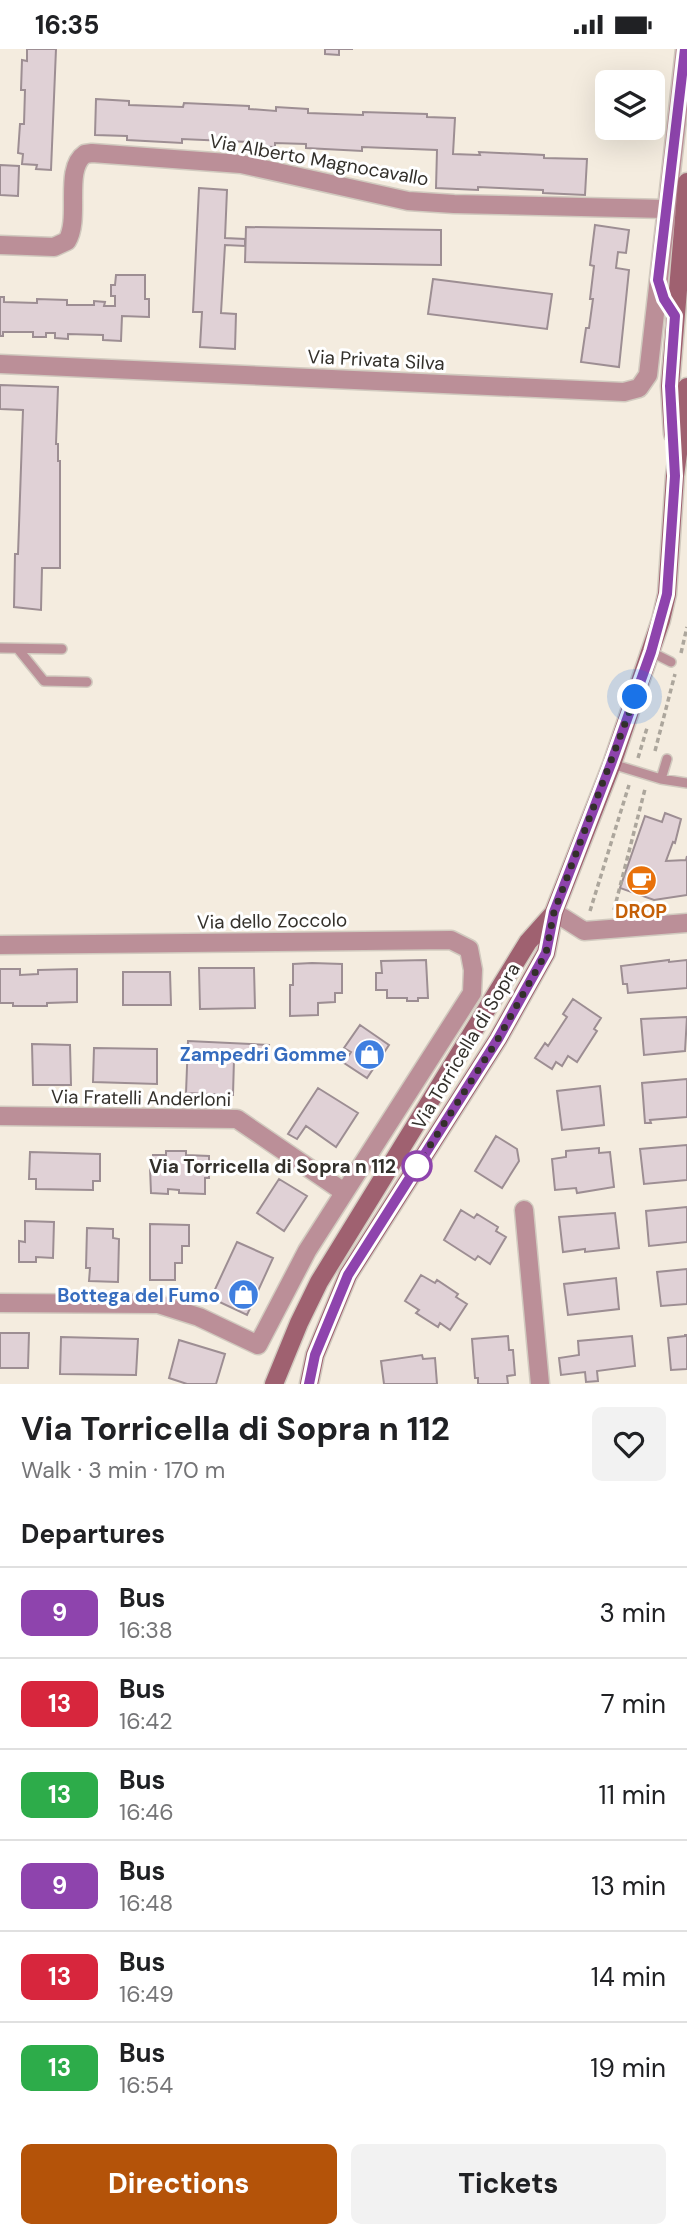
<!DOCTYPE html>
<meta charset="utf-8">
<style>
body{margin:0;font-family:"DM Sans",sans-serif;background:#f2f2f2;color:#202124;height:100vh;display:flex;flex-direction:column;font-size:26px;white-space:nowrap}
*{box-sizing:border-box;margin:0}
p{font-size:23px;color:#757577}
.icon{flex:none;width:38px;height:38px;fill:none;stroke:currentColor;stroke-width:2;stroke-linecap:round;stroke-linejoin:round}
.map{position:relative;height:1335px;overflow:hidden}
.panel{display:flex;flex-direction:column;background:#fff;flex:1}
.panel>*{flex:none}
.badge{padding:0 14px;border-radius:10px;font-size:24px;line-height:46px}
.tools{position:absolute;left:595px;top:21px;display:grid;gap:14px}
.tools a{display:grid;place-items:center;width:70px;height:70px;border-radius:10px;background:#fff;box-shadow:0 7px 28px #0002;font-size:35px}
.you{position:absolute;width:35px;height:35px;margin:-18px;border:5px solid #fff;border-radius:50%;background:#1a73e8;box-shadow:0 0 0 10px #1a73e833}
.map>.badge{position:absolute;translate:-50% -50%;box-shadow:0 0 0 4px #fff}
h2{padding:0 21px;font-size:26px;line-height:63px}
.round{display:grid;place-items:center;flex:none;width:74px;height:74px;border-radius:10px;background:#f2f2f2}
.overview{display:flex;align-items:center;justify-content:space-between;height:119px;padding:0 21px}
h1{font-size:33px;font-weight:700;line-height:52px}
.action{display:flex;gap:14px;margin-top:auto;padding:14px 21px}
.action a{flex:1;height:80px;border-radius:10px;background:#b45309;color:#fff;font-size:28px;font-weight:700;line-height:80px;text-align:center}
.action a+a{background:#f2f2f2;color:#202124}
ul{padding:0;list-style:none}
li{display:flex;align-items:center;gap:21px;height:91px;padding:0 21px;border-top:2px solid #e0e0e0}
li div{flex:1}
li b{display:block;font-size:26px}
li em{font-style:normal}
li .badge{min-width:77px;font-weight:700;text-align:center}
.status{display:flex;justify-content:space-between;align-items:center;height:49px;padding:0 35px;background:#fff;direction:ltr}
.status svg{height:19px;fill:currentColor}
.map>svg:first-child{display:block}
</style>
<div class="status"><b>16:35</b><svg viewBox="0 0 49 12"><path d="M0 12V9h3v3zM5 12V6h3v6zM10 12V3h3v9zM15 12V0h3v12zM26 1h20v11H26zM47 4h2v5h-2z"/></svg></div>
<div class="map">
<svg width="687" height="1335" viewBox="0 0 687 1335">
<rect width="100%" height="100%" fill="#f4ecdf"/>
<path fill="#e0d1d6" stroke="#9d8e93" stroke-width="2" d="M27 0H56L51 121 36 120 37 116 22 115 23 105 18 104 20 75H24L25 41H21L22 11 27 12Z
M325 0H353H339V6L325 5Z
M96 50 129 52V56L183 58 184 54 249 57V60L276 62V58L308 60V64L363 66V63L427 65V68L455 69 453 105 480 106 479 103 544 106V109L587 110 585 146 543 144V141L478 138V141L436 139 437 101 362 98V102L306 99V95L275 94V98L247 97 248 93 182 90V94L127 91V87L95 86Z
M0 116 19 117 18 147 0 146Z
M199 139 227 141 225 189 245 190V197L225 196 221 264 236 265 235 300 200 298 202 263H193Z
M595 176 629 181 626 204 618 203 616 219 629 221 619 318 581 313 586 279H589L593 250H590L594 217 590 216Z
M246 178 441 181V216L245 213Z
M116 226H145V250H149V268L122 267 121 292 103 291V286L68 285V290L55 289V284H46V288H33V283H3V287H0V248H4V253L37 254V250L67 251V256H94V252L105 253 104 257H115V247H111V236H115Z
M433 230 552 245 547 280 428 265Z
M0 336 58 338 56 395H58V412H60V519H42L41 561 14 558 15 505H18L23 361 0 360Z
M665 764 681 770 675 794 673 793 666 812 686 811 687 807V846L654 851 620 839 645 767 662 773Z
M426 911 428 949H418V952H407V949H387V941H376V924H382L381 912Z
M669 911V913L687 911V939L628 944 627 935H623L621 917Z
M312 914 342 915V944H335V953L318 954V966L290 967V936H293V915Z
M199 919H254L255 959 200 960Z
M0 920H20V926L38 925V921L77 920V953L47 954V957H13V954H0Z
M123 923H170L171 956H123Z
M573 950 601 969 594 980 597 982 577 1013 568 1007 562 1017 556 1013 552 1020 535 1009 545 994 548 997 567 968 563 965Z
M687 968 685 1002 644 1006 641 970Z
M360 976 389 996 367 1029 344 1014 351 1003 344 999Z
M188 992 269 996 268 1009 234 1010 233 1046 186 1044Z
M32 995 70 996 71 1036H33Z
M94 999 157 1000V1035L93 1033Z
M687 1030V1068L650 1071 651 1074H645L642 1034Z
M600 1037 604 1076 562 1081 557 1042Z
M318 1039 358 1064 336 1098 306 1077 297 1090 288 1085Z
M496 1087 517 1100 519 1112 502 1139 475 1122Z
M687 1096V1131L644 1135 640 1100Z
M599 1099V1104L610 1103 614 1138 577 1144 576 1139 555 1141 552 1110 566 1108V1102Z
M166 1102H186V1106L209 1107V1129H205V1145L179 1144V1141L168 1140V1145L151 1144 150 1119H153V1106H166Z
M30 1103 100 1105V1132H93V1141L36 1140V1130H29Z
M279 1130 307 1147 284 1182 257 1164Z
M687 1158V1193L649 1197 646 1162Z
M461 1161 474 1169 477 1165 498 1178 496 1182 506 1188 490 1215 478 1207 475 1211 444 1191Z
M615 1164 619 1199 585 1203V1200L563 1203 559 1168Z
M25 1172 54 1173 53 1209 36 1208V1213H19V1192L25 1193Z
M150 1175 189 1176V1197H182V1214H175V1231H150Z
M87 1179 113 1180V1189L119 1190 118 1233 89 1232 90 1219H86Z
M237 1193 273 1209 247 1266 211 1249Z
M687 1220V1255L661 1257 657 1223Z
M421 1226 435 1234 437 1231 458 1245 456 1248 467 1255 450 1281 440 1274 438 1278 416 1264 419 1261 405 1252Z
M616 1229 619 1260 568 1266 564 1235Z
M0 1284H29L28 1319H0Z
M685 1286H687V1320L671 1321 668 1289 685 1287Z
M508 1287 509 1301H513L515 1326 507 1327 508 1335H478V1329H475L472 1290Z
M632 1287 635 1317 597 1322 598 1332 586 1333 585 1323 561 1326 559 1309 579 1306 578 1292Z
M61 1288 138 1290 136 1326 60 1325Z
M179 1291 225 1305 216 1335H187L169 1329Z
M422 1306 423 1310 435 1309 437 1335H384L381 1312Z"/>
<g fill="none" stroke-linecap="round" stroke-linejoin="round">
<defs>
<path id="lane" d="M0 599 62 600
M18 600 44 632 87 633
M651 603 671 613
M612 715 661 730 687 734
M661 730 667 710"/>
<path id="street" d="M0 196 54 198 67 192C81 169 63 120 85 105L92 104 241 115 408 152 454 155 665 160
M0 315 624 343 639 339 648 326 685 0
M554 863 584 882 687 874
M0 896 451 891 469 900 473 921 472 944
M0 1067 237 1070 344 1143
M524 1161 540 1335
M0 1254 158 1255 199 1268 258 1296 307 1202 472 944"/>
<path id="secondary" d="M673 385 670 337 687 133
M274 1335 299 1274 319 1233 528 893 552 866
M309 1335 315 1306 348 1226 498 990 546 904 554 863 612 715 661 571 667 545 675 427 687 338"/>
</defs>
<use href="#lane" stroke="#d1cabf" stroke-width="12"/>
<use href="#street" stroke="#d1cabf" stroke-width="21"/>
<use href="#secondary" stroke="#d1cabf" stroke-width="21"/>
<path stroke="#aca69c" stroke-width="3.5" stroke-dasharray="5 3.5" stroke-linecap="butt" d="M681 604 687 578
M655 702 675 625
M638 709 647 679
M614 861 645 740
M590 862 629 736"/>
<use href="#lane" stroke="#bb8f98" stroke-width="9"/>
<use href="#street" stroke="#bb8f98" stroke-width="18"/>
<use href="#secondary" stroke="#9f6170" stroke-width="18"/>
</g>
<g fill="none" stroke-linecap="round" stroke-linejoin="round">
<defs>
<path id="line" d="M309 1335 315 1306 348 1226 498 990 546 904 554 863 611 715 651 603 667 545 675 427 670 337 675 267 664 250 658 231 685 0"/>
</defs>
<use href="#line" stroke="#fff" stroke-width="16"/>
<use href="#line" stroke="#8e44ad" stroke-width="10"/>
<path stroke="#33302b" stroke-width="7" stroke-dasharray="0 12.6" d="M417 1117 498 990 546 904 554 863 635 648"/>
</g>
<defs>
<symbol id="cafe-disc" viewBox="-11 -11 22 22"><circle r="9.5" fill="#e8710a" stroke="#fff"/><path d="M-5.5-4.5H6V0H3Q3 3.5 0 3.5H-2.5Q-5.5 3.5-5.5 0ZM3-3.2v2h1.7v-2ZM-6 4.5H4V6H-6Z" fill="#fff"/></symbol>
<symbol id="shop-disc" viewBox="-11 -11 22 22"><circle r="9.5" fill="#3f7fe0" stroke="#fff"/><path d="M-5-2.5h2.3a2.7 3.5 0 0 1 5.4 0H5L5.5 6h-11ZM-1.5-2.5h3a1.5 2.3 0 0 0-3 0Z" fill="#fff"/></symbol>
</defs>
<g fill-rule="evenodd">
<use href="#cafe-disc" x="624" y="814" width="35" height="35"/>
<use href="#shop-disc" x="352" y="988" width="35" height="35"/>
<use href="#shop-disc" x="226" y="1228" width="35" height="35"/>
</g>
<circle fill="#fff" stroke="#8e44ad" stroke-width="3.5" cx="417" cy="1117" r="14"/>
<g text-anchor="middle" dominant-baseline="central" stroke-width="6" stroke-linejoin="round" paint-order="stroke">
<g font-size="19" fill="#33302b" stroke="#fff">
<text transform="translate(319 111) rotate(10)">Via Alberto Magnocavallo</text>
<text transform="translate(376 311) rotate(3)">Via Privata Silva</text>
<text transform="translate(272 872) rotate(-1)">Via dello Zoccolo</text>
<text transform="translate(466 997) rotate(-59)">Via Torricella di Sopra</text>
<text transform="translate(141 1049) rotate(1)">Via Fratelli Anderloni</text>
</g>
<g font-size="19" font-weight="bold" fill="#c56008" stroke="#fff">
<text x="641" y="862">DROP</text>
</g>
<g font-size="19" font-weight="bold" fill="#366cbe" stroke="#fff" text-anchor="end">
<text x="347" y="1005">Zampedri Gomme</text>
<text x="220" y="1246">Bottega del Fumo</text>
</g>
<g font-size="19" font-weight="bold" fill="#33302b" stroke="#fff" text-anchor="end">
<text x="396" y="1117">Via Torricella di Sopra n 112</text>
</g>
</g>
</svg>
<div class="tools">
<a><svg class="icon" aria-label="layers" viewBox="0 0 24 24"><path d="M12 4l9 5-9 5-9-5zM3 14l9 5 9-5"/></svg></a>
</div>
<div class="you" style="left:635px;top:648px"></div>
</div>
<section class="panel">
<div class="overview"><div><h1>Via Torricella di Sopra n 112</h1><p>Walk · 3 min · 170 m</p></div><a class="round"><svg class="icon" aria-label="heart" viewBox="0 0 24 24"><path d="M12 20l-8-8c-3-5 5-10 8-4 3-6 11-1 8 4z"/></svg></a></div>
<h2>Departures</h2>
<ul>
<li><span class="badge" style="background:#8e44ad;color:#fff">9</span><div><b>Bus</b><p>16:38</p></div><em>3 min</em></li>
<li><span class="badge" style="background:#d7263d;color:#fff">13</span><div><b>Bus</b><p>16:42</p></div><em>7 min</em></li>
<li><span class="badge" style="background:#2dac4a;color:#fff">13</span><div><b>Bus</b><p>16:46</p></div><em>11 min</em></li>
<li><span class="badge" style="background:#8e44ad;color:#fff">9</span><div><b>Bus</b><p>16:48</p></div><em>13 min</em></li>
<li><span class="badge" style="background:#d7263d;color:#fff">13</span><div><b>Bus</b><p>16:49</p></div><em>14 min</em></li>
<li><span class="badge" style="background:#2dac4a;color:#fff">13</span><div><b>Bus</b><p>16:54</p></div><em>19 min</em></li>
</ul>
<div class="action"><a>Directions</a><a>Tickets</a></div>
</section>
